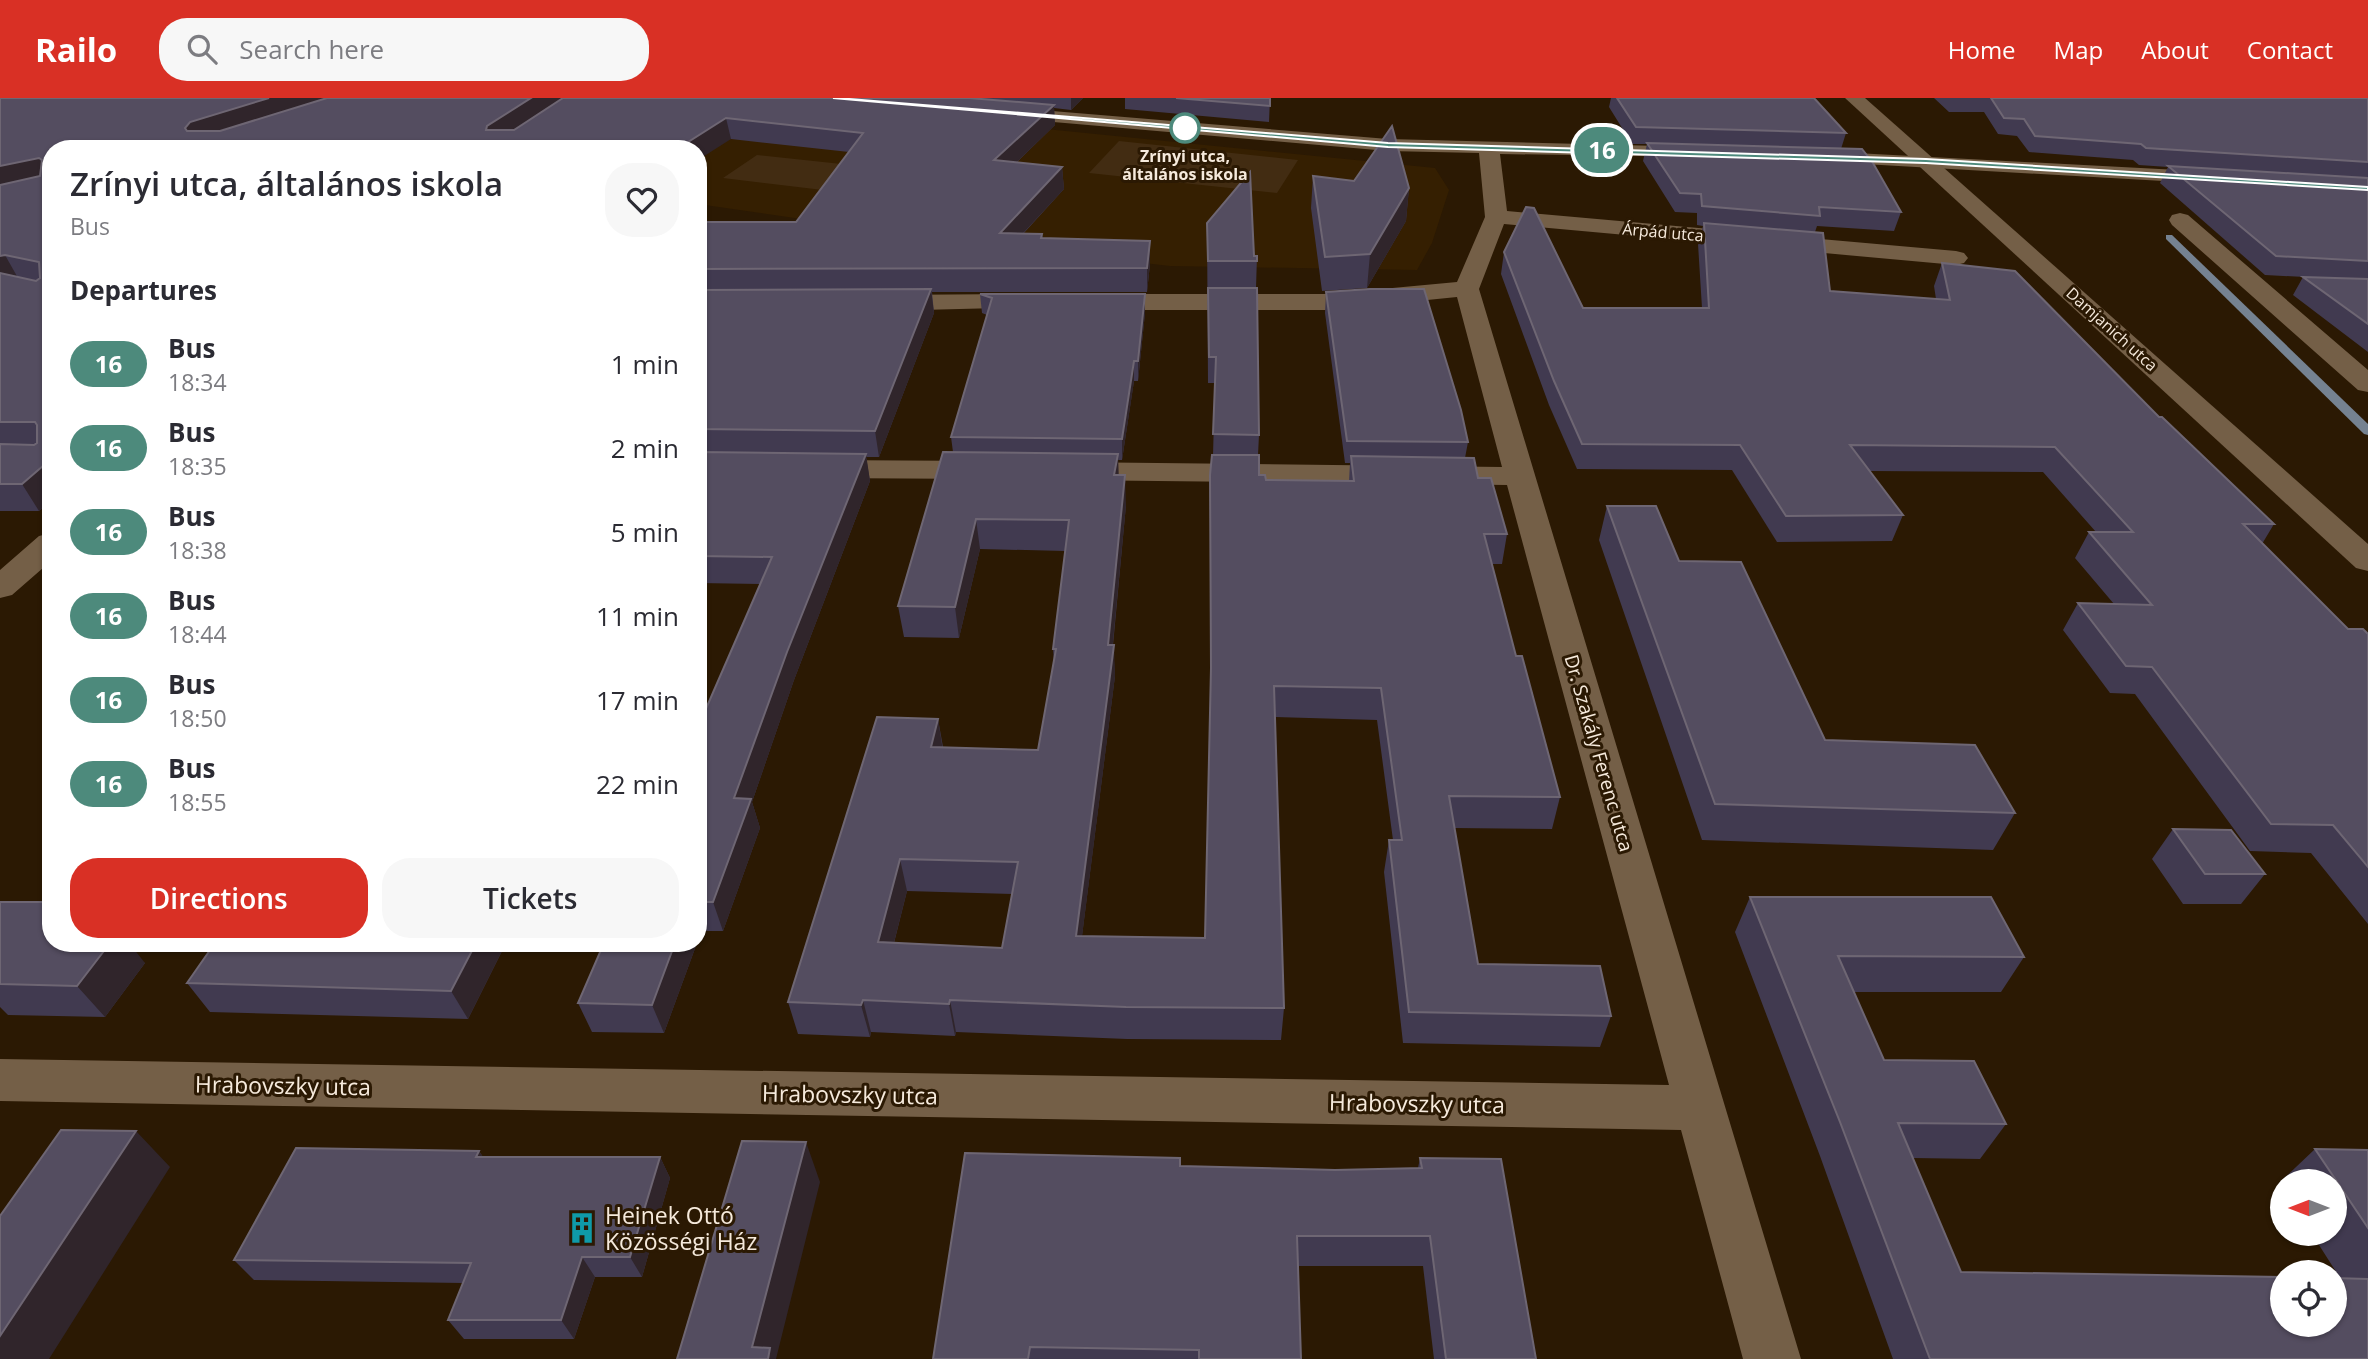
<!DOCTYPE html>
<meta charset="utf-8">
<style>
body{margin:0;font-family:"Open Sans",sans-serif;background:#f7f7f7;color:#2b2b33;height:100vh;display:flex;flex-direction:column;font-size:26px;white-space:nowrap}
*{box-sizing:border-box;margin:0}
p{font-size:23px;color:#7c7c81}
.icon{flex:none;width:38px;height:38px;fill:none;stroke:currentColor;stroke-width:2;stroke-linecap:round;stroke-linejoin:round}
.map{position:relative;flex:1;overflow:hidden}
.drawer{position:absolute;left:42px;top:42px;width:665px;height:812px;display:flex;flex-direction:column;background:#fff;border-radius:28px;box-shadow:0 2px 5px #0004}
.drawer>*{flex:none}
.badge{padding:0 14px;border-radius:23px;font-size:24px;line-height:46px}
.needle{width:46px;rotate:270deg}
.buttons{position:absolute;left:2270px;top:1071px;display:grid;gap:14px}
.buttons a{display:grid;place-items:center;width:77px;height:77px;border-radius:50%;background:#fff;box-shadow:0 2px 5px #0004;font-size:35px}
.map>.badge{position:absolute;translate:-50% -50%;box-shadow:0 0 0 4px #fff}
h2{padding:0 28px;font-size:26px;line-height:63px}
.round{display:grid;place-items:center;flex:none;width:74px;height:74px;border-radius:28px;background:#f7f7f7}
.headline{display:flex;align-items:center;justify-content:space-between;height:119px;padding:0 28px}
h1{font-size:33px;font-weight:600;line-height:52px}
.action{display:flex;gap:14px;margin-top:auto;padding:14px 28px}
.action a{flex:1;height:80px;border-radius:28px;background:#d93025;color:#fff;font-size:28px;font-weight:600;line-height:80px;text-align:center}
.action a+a{background:#f7f7f7;color:#2b2b33}
ul{padding:0;list-style:none}
li{display:flex;align-items:center;gap:21px;height:84px;padding:0 28px}
li div{flex:1}
li b{display:block;font-size:26px}
li em{font-style:normal}
li .badge{min-width:77px;font-weight:700;text-align:center}
header{display:flex;align-items:center;gap:42px;box-sizing:border-box;height:98px;padding:0 35px;background:#d93025;color:#fff}
header strong{font-size:33px}
nav{display:flex;gap:38px;margin-inline-start:auto;font-size:24px}
.search{width:490px;height:63px;background:#f7f7f7;display:flex;align-items:center;gap:18px;box-sizing:border-box;padding:0 24px;border-radius:28px;color:#7c7c81;font-size:26px}
.map>svg:first-child{display:block}
</style>
<header>
<strong>Railo</strong>
<div class="search"><svg class="icon" aria-label="search" viewBox="0 0 24 24"><circle cx="10" cy="10" r="6"/><path d="M15 15l6 6"/></svg>Search here</div>
<nav><a>Home</a><a>Map</a><a>About</a><a>Contact</a></nav>
</header>
<div class="map">
<svg width="2368" height="1261" viewBox="0 0 2368 1261">
<rect width="100%" height="100%" fill="#2b1903"/>
<path fill="#351f01" d="M735 0 1435 70 1449 92 1432 145 1417 172 1170 168 953 143 698 106V51H550Z"/>
<path fill="#422c12" d="M1119 43 1298 62 1277 95 1089 75Z
M757 57 879 70 848 95 723 80Z"/>
<g fill="none" stroke-linecap="round" stroke-linejoin="round">
<path fill="#758291" fill-rule="evenodd" d="M2166 137H2172L2368 326V337L2364 336 2166 141Z"/>
<path fill="#745f47" fill-rule="evenodd" d="M1004 9 1388 41 1698 49 1705 51 1708 55 1705 59 1500 56 1507 113 1956 153 1964 155 1968 160 1964 165 1956 167 1504 126 1479 191 1801 1261H1743L1681 1032 0 1003V961L1669 987 1507 387 1066 382 1055 379 1051 373 1055 367 1066 364 1502 369 1457 199 1328 212H1092L1083 209 1079 204 1083 199 1092 196H1328L1457 184 1485 119 1479 55 1388 53 997 19 994 15 997 11Z
M1818 53 2216 74 2224 75 2227 80 2224 85 2216 86 1811 63 1808 59 1811 55Z
M2180 115 2188 117 2368 272V294L2358 292 2172 127 2169 122 2172 117Z
M1032 196 1041 199 1045 204 1041 209 882 213 873 210 869 205 873 200 882 197Z
M818 362 989 363 1000 366 1004 372 1000 378 989 381 818 380 807 377 803 371 807 365Z
M51 435V463L12 497 0 500V472L39 438Z"/>
<path fill="#745f47" fill-rule="evenodd" d="M1845 0H1865L2368 446V473L2356 470Z"/>
</g>
<path fill="#413a50" fill-rule="evenodd" d="M0 0H1083L1071 12 1054 10 1055 27 1016 65 1062 69 1064 91 1023 136H1042L1043 140 1150 166 1147 194H932L934 215 879 359H866L870 383 794 582 752 704 760 730 723 833H701L698 841V629L760 486 698 485V124H796L849 54 731 41 51 51V403L39 413H0Z
M1125 0H1270L1269 24 1125 11Z
M1611 0H1814L1846 35 1841 51 1901 114 1894 133 1817 128 1815 134 1830 193 1936 201 1934 188 1942 165 2159 319 2274 426 2262 446 2348 531 2368 536V826L2311 755 2250 753 2135 596 2110 595 2063 532 2078 505 2114 506 2075 460 2089 434H2096L2043 374 1869 373 1903 417 1892 443 1777 444 1732 372 1577 371 1549 307 1501 176 1504 154 1583 210H1702L1698 146 1703 128 1697 127V115L1675 114 1643 63 1647 46H1632L1609 9Z
M1934 0H2368V254L2293 197 2303 179H2305L2265 177 2160 85 2168 69 2139 67 2133 62 2029 54 2017 38 1998 36 1984 14H1949Z
M1313 78 1409 90 1406 123 1367 190 1322 193 1311 110Z
M1207 125 1254 158H1257L1256 190 1259 337 1258 357 1259 377 1266 382 1349 383 1350 365H1345L1325 215 1326 194 1468 344 1465 360 1478 380 1507 436 1502 466H1492L1516 558 1560 699 1552 731 1454 730 1478 866 1611 918 1600 949 1403 945 1384 774 1389 742H1393L1377 622 1275 619 1284 910 1281 942 1127 941 956 934 955 938 871 934 870 939 798 936 788 904 938 621 943 649 1038 652 1054 564 1053 551 1065 453 980 451 959 540 904 539 898 508 953 354 951 339 987 217 982 215 980 196H1145V215L1138 283H1134L1122 362H1118V377L1126 407 1113 547 1115 578 1082 838 1205 840 1211 596 1210 377 1213 357 1215 285H1208ZM907 793 1012 796 1002 850 894 845Z
M1607 408 1679 463 1825 642 2015 715 1993 752 1702 742 1599 442Z
M2173 731 2265 776 2241 806H2183L2152 761Z
M1750 799 2024 859 2001 894H1854L1884 962 2006 1026 1980 1061 1913 1060 1961 1174 2340 1180 2312 1136H2334V1083H2282V1089L2279 1085 2315 1051 2368 1052V1261H1893L1820 1058 1735 834Z
M0 804 145 865 105 919 8 917 0 909Z
M215 845H506L468 921 210 914 187 885Z
M697 845 664 935 592 934 578 905Z
M479 1053 483 1059H660L670 1080 642 1179H595L574 1241H464L448 1222 463 1185 254 1182 234 1162Z
M1420 1060 1536 1261H1434L1423 1168H1298L1301 1261H933L1180 1068 1335 1072 1418 1070Z"/>
<path fill="#30252b" d="M269 0H342L195 51 185 30 190 24Z
M531 0H567L494 49 486 32 487 28Z
M1071 0H1083L1071 12Z
M1054 7 1055 27 996 84 994 62Z
M726 20 731 41 698 62V51H677Z
M39 60 50 81 0 93V68Z
M1062 69 1064 91 1002 158 1000 135Z
M1409 90 1406 123 1367 190 1370 156Z
M1150 143V166L1147 194V170Z
M5 157 18 180 0 183V158Z
M931 191 934 215 879 359 875 333Z
M1145 196V215L1138 283V263Z
M1134 263V283L1122 362V341Z
M866 356 870 383 794 582 752 704 760 730 723 833 713 804 734 700 787 554Z
M1118 356 1119 385 1114 377Z
M51 361V403L39 413 22 386Z
M1125 377 1126 407 1110 575 1114 547 1115 578 1078 870 1076 838 1108 547Z
M976 421 980 451 959 540 955 509Z
M938 621 943 653 931 649Z
M900 761 907 793 886 876 878 844Z
M698 825 701 833 698 841Z
M94 845H129L145 865 105 919 77 888Z
M476 845H506L468 921 451 893Z
M675 845H697L664 935 652 907Z
M863 902 871 934 870 939 861 907Z
M950 902 956 934 955 938 949 906Z
M136 1033 170 1069 49 1261H0V1238Z
M806 1044 820 1084 776 1261H757L752 1249Z
M479 1053 493 1074 476 1059Z
M660 1059 670 1080 642 1179 630 1159Z
M582 1159 595 1179 574 1241 561 1222Z"/>
<path fill="#544d60" stroke="#6e6673" stroke-width="2" fill-rule="evenodd" d="M0 0H269L190 24 185 30 187 33H220L327 0H531L487 28 486 32H514L563 0H969L1054 7 994 62 1062 69 1000 135 1042 136 1041 140 1150 143 1147 170 698 171V124H796L863 35 726 20 677 51H51V361L22 386H0V346L34 347 37 345V327L35 324H0V175L36 183 40 180 39 164 5 157 0 158V87L40 78 42 62 39 60 0 68Z
M1176 0H1270V8Z
M1617 0H1814L1846 35 1636 29Z
M1991 0H2368V64L2146 50 2141 46 2035 38 2024 21 2004 20Z
M1392 28 1409 90 1370 156 1325 159 1313 78 1354 83Z
M1647 45 1862 51 1873 65 1901 114 1819 109 1820 118 1702 108 1701 96 1680 95Z
M2168 68 2368 80V163L2276 158Z
M1250 74 1254 158H1257V163H1208L1207 125Z
M1526 109 1534 110 1583 210H1709L1704 125 1823 135 1830 193 1950 202 1942 165 2015 173 2159 319H2162L2274 426H2243L2348 531H2363L2368 536V769L2333 727 2271 726 2152 569 2126 568 2078 505 2152 507 2089 434H2133L2055 349 1850 347 1903 417 1786 418 1740 347 1582 346 1554 283 1504 154Z
M2303 179 2368 181V226Z
M1208 190H1257L1259 337 1213 336 1216 259H1209Z
M931 191 875 333 698 331V192Z
M1370 191H1424L1461 312 1468 344 1347 343 1326 194Z
M980 196H1145L1138 263H1134L1122 341 951 339 992 200Z
M698 354 866 356 787 554 734 700 751 701 713 804H698V629L772 459 698 458Z
M943 354 1118 356 1114 377H1125L1108 547H1114L1076 838 1205 840 1211 570 1210 377 1212 357H1259V377H1265L1266 382 1354 383 1351 358 1474 360 1478 380H1491L1507 436H1484L1516 558H1522L1560 699 1449 698 1478 866 1600 868 1611 918 1409 914 1389 742H1402L1381 590 1274 588 1284 910 1126 909 950 902 949 906 863 902 861 907 788 904 877 619 938 621 931 649 1038 652 1056 551H1053L1069 422 976 421 955 509 898 508ZM900 761 1018 764 1002 850 878 844Z
M1607 408H1656L1679 463 1741 464 1825 642 1975 647 2015 715 1715 706Z
M2173 731 2231 732 2265 776H2205Z
M51 798V845H110L77 888 0 886V804H45Z
M1750 799H1991L2024 859 1838 858 1884 962 1974 963 2006 1026 1898 1025 1961 1174 2282 1179V1227H2334V1180L2368 1181V1261H1930L1840 1024Z
M215 845H476L451 893 187 885Z
M604 845H675L652 907 578 905Z
M61 1032 136 1033 0 1238V1118Z
M742 1043 806 1044 752 1249 770 1250 768 1261H677Z
M296 1050 479 1053 476 1059H660L630 1159H582L561 1222H448L471 1165 234 1162Z
M2315 1051 2368 1052V1130Z
M965 1055 1180 1060V1068L1335 1072 1422 1070 1420 1060 1501 1061 1536 1261H1446L1430 1138H1297L1301 1261H1199V1252L1030 1249 1028 1261H933Z"/>
<path fill="#4d8a7c" stroke="#fff" stroke-width="2" d="M833 0H837L1388 45 1926 61 2368 89V92L1926 65 1388 49Z"/>
<defs>
<symbol id="building-bare" viewBox="-9 -9 18 18"><path d="M-4-6H4V6H1V3H-1V6H-4ZM-2.5-4.3h1.7v1.8h-1.7ZM.8-4.3h1.7v1.8H.8ZM-2.5-1h1.7V.8h-1.7ZM.8-1h1.7V.8H.8Z" fill="#0f9aa8" stroke="#2b1903" stroke-width="2.5" paint-order="stroke"/></symbol>
</defs>
<g fill-rule="evenodd">
<use href="#building-bare" x="560" y="1108" width="44" height="44"/>
</g>
<circle fill="#fff" stroke="#4d8a7c" stroke-width="3.5" cx="1185" cy="30" r="14"/>
<g text-anchor="middle" dominant-baseline="central" stroke-width="6" stroke-linejoin="round" paint-order="stroke">
<g font-size="16" font-weight="bold" fill="#f6eadc" stroke="#2b1903">
<text x="1185" y="58">Zrínyi utca,<tspan x="1185" dy="18">általános iskola</tspan></text>
</g>
<g font-size="16" fill="#f6eadc" stroke="#2b1903">
<text transform="translate(1663 134) rotate(5)">Árpád utca</text>
<text transform="translate(2112 231) rotate(42)">Damjanich utca</text>
</g>
<g font-size="19" fill="#f6eadc" stroke="#2b1903">
<text transform="translate(1599 655) rotate(74)">Dr. Szakály Ferenc utca</text>
</g>
<g font-size="23" fill="#f6eadc" stroke="#2b1903">
<text transform="translate(283 987) rotate(1)">Hrabovszky utca</text>
<text transform="translate(850 996) rotate(1)">Hrabovszky utca</text>
<text transform="translate(1417 1005) rotate(1)">Hrabovszky utca</text>
</g>
<g font-size="23" fill="#f6eadc" stroke="#2b1903" text-anchor="start">
<text x="605" y="1117">Heinek Ottó<tspan x="605" dy="26">Közösségi Ház</tspan></text>
</g>
</g>
</svg>
<div class="buttons">
<a><svg class="needle" viewBox="-14 -14 28 28"><path d="M0-13l5 13h-10z" fill="#e53935"/><path d="M0 13l5-13h-10z" fill="#7c7c81"/></svg></a>
<a><svg class="icon" aria-label="locate" viewBox="0 0 24 24"><circle cx="12" cy="12" r="6"/><path d="M12 2v4M12 18v4M2 12h4M18 12h4"/></svg></a>
</div>
<b class="badge" style="left:1602px;top:52px;background:#4d8a7c;color:#fff">16</b>
<section class="drawer">
<div class="headline"><div><h1>Zrínyi utca, általános iskola</h1><p>Bus</p></div><a class="round"><svg class="icon" aria-label="heart" viewBox="0 0 24 24"><path d="M12 20l-8-8c-3-5 5-10 8-4 3-6 11-1 8 4z"/></svg></a></div>
<h2>Departures</h2>
<ul>
<li><span class="badge" style="background:#4d8a7c;color:#fff">16</span><div><b>Bus</b><p>18:34</p></div><em>1 min</em></li>
<li><span class="badge" style="background:#4d8a7c;color:#fff">16</span><div><b>Bus</b><p>18:35</p></div><em>2 min</em></li>
<li><span class="badge" style="background:#4d8a7c;color:#fff">16</span><div><b>Bus</b><p>18:38</p></div><em>5 min</em></li>
<li><span class="badge" style="background:#4d8a7c;color:#fff">16</span><div><b>Bus</b><p>18:44</p></div><em>11 min</em></li>
<li><span class="badge" style="background:#4d8a7c;color:#fff">16</span><div><b>Bus</b><p>18:50</p></div><em>17 min</em></li>
<li><span class="badge" style="background:#4d8a7c;color:#fff">16</span><div><b>Bus</b><p>18:55</p></div><em>22 min</em></li>
</ul>
<div class="action"><a>Directions</a><a>Tickets</a></div>
</section>
</div>
